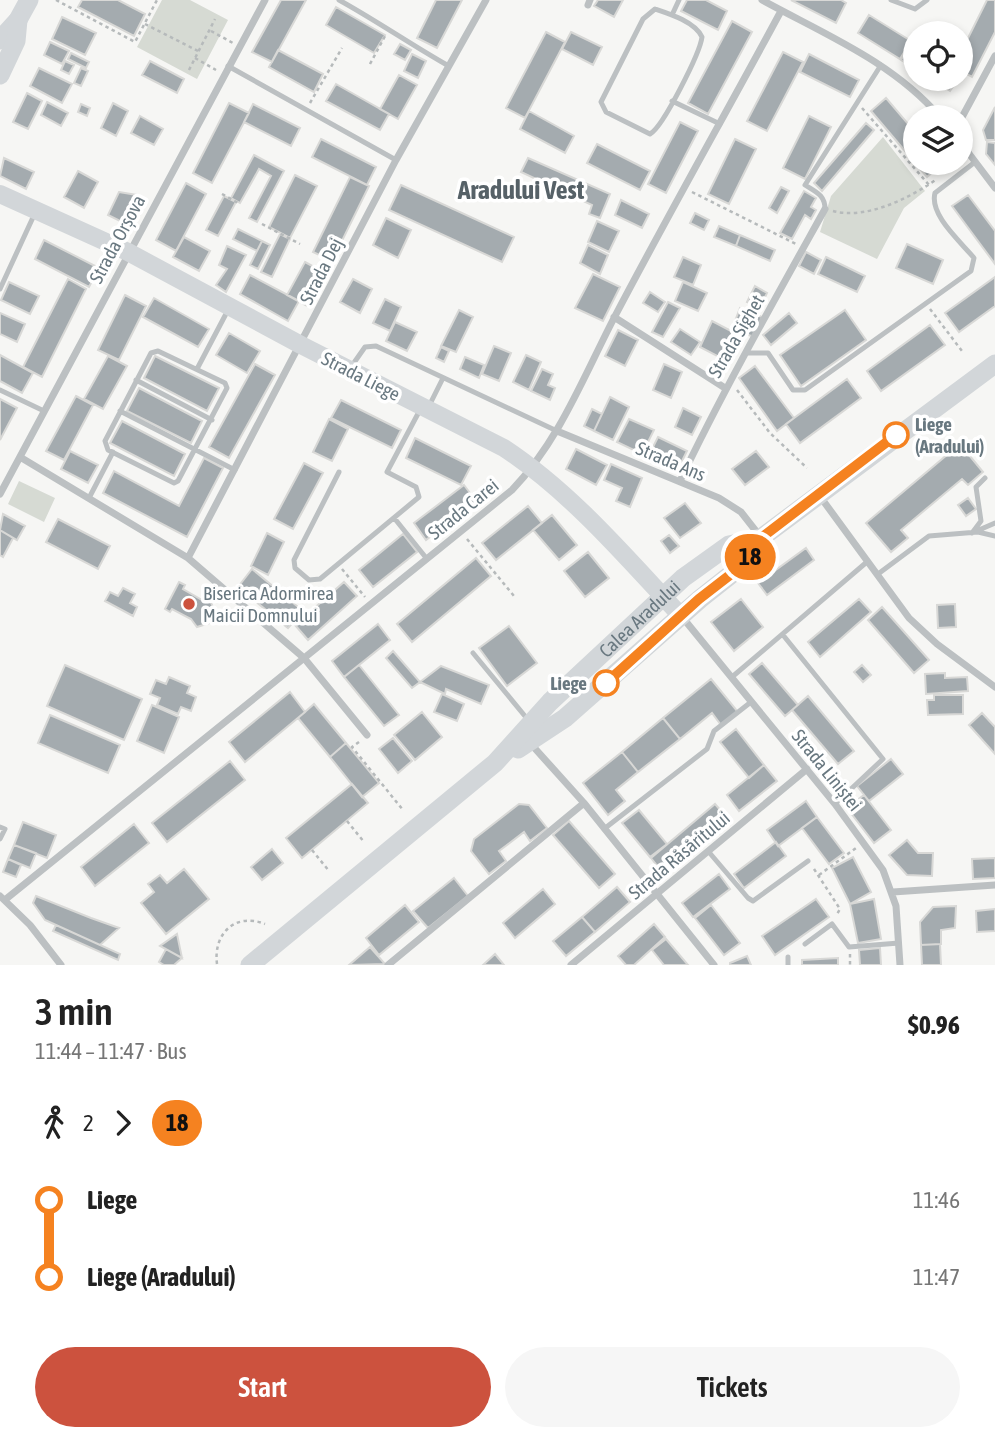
<!DOCTYPE html>
<meta charset="utf-8">
<style>
body{margin:0;font-family:"Asap Condensed",sans-serif;background:#f6f6f6;color:#222;height:100vh;display:flex;flex-direction:column;font-size:26px;white-space:nowrap}
*{box-sizing:border-box;margin:0}
p{font-size:23px;color:#767676}
.icon{flex:none;width:38px;height:38px;fill:none;stroke:currentColor;stroke-width:2;stroke-linecap:round;stroke-linejoin:round}
.map{position:relative;height:965px;overflow:hidden}
.drawer{display:flex;flex-direction:column;background:#fff;flex:1}
.drawer>*{flex:none}
.badge{padding:0 14px;border-radius:23px;font-size:24px;line-height:46px}
.tools{position:absolute;left:903px;top:21px;display:grid;gap:14px}
.tools a{display:grid;place-items:center;width:70px;height:70px;border-radius:50%;background:#fff;box-shadow:0 4px 10px #0003;font-size:35px}
.map>.badge{position:absolute;translate:-50% -50%;box-shadow:0 0 0 4px #fff}
.legs{display:flex;align-items:center;gap:10px;height:77px;padding:0 35px;font-size:23px}
.legs p{margin-inline-start:auto}
.head{display:flex;align-items:center;justify-content:space-between;height:119px;padding:0 35px}
h1{font-size:38px;font-weight:600;line-height:52px}
.action{display:flex;gap:14px;margin-top:auto;padding:14px 35px}
.action a{flex:1;height:80px;border-radius:42px;background:#cc523e;color:#fff;font-size:28px;font-weight:600;line-height:80px;text-align:center}
.action a+a{background:#f6f6f6;color:#222}
ul{padding:0 35px;list-style:none}
li{display:flex;align-items:center;gap:24px;height:77px;font-size:26px}
li i{display:grid;place-items:center;width:10px;height:100%;margin:0 9px;background:currentColor}
li i::after{content:'';width:18px;height:18px;margin:-9px;border:5px solid;border-radius:50%;background:#fff}
li p{margin-inline-start:auto}
li:first-child i{background:linear-gradient(#0000 50%,currentColor 0)}
li:last-child i{background:linear-gradient(currentColor 50%,#0000 0)}
.map>svg:first-child{display:block}
</style>
<div class="map">
<svg width="995" height="965" viewBox="0 0 995 965">
<rect width="100%" height="100%" fill="#f6f6f4"/>
<path fill="#d6dad3" d="M162 0H190L228 20 197 79 137 47Z
M883 137 925 191 904 208 877 259 820 232 831 196Z
M19 481 55 498 44 522 8 504Z"/>
<path fill="#a4abaf" stroke="#d8d8d6" stroke-width="2" d="M82 0H118L145 14 134 36 78 7Z
M281 0H306L272 62 252 52Z
M436 0H462L437 48 417 38Z
M598 0H623L614 17 594 6Z
M687 0H706L727 11 718 30 681 11Z
M791 0H841L846 3 836 23Z
M987 0H995V32L972 77 961 71V52Z
M336 7 385 35 374 53 326 25Z
M869 15 911 41 900 59 858 33Z
M62 17 96 33 85 55 52 39Z
M732 21 752 32 708 114 688 103Z
M546 32 565 42 525 118 506 108Z
M571 32 602 47 593 65 562 49Z
M50 42 69 51 62 64 44 55Z
M912 42 915 44V69L901 60Z
M400 44 411 50 405 60 394 54Z
M278 50 323 74 314 92 269 67Z
M783 52 803 62 767 131 747 121Z
M71 53 89 62 86 68 68 59Z
M412 54 426 61 418 78 404 71Z
M809 54 859 80 850 97 800 72Z
M65 61 74 65 69 74 61 70Z
M150 61 184 79 177 93 142 75Z
M39 68 72 84 62 103 30 86Z
M81 68 88 71 81 86 74 83Z
M399 75 417 85 398 119 380 109Z
M931 79H958L950 91Z
M336 84 389 114 380 130 326 101Z
M27 93 42 101 28 129 13 122Z
M886 98 915 132V163L942 164 927 177 871 111Z
M47 102 68 113 61 126 41 115Z
M113 103 128 111 116 136 101 128Z
M229 103 249 113 212 183 193 173Z
M81 104 90 108 87 116 78 112Z
M253 104 300 128 291 146 244 122Z
M995 107V140H986L983 130Z
M529 111 574 136 565 153 520 129Z
M140 116 163 129 154 145 131 133Z
M809 116 831 127 805 179 783 168Z
M680 122 698 131 666 193 648 184Z
M866 123 874 130 822 191 814 183Z
M321 139 376 167 367 185 312 157Z
M735 139 756 149 729 204 708 194Z
M987 142 995 143V165L986 154Z
M597 144 650 171 640 190 587 163Z
M254 155 284 171 257 222 249 218 271 176 259 169 240 203 231 198Z
M4 158 34 172 26 189 0 176Z
M528 158 610 194 600 218 589 214 592 205 521 172Z
M78 171 98 182 84 208 64 197Z
M295 175 317 186 290 238 269 227Z
M350 177 369 186 332 261 313 252Z
M186 183 206 194 176 251 156 240Z
M401 185 514 237 502 262 389 210Z
M781 187 789 191 777 213 769 208Z
M804 191 816 198 811 207 816 210 811 219 805 215 792 239 780 233Z
M119 192 137 195 122 222 108 215Z
M968 195 995 231V264L952 206Z
M224 196 236 202 218 236 206 230Z
M621 200 649 214 642 228 615 215Z
M695 213 709 220 704 230 690 223Z
M386 218 411 230 398 258 373 245Z
M597 221 619 231 609 252 588 242Z
M719 226 740 235 736 246 714 237Z
M238 229 262 241 257 251 233 239Z
M280 234 290 239 272 277 261 272Z
M740 235 775 250 770 261 736 246Z
M184 237 210 251 199 271 173 257Z
M44 240 99 268 89 287 35 259Z
M262 241 270 245 258 269 250 265Z
M907 244 943 260 933 284 896 268Z
M588 245 608 255 600 274 580 263Z
M227 246 246 255 226 292 216 285 227 269 219 265Z
M806 252 821 260 814 274 799 266Z
M683 257 701 265 693 285 674 277Z
M826 257 865 276 857 292 818 274Z
M305 262 325 273 307 306 287 295Z
M593 274 620 287 603 321 575 308Z
M250 275 299 301 288 321 240 294Z
M995 277V306L959 332 945 313Z
M68 279 86 289 42 377 23 367Z
M353 279 372 289 360 313 340 302Z
M9 282 39 296 30 314 1 300Z
M683 282 707 293 698 311 675 301Z
M755 286 767 293 760 308 747 302Z
M650 292 665 302 658 312 643 303Z
M125 295 146 306 119 360 98 350Z
M154 298 209 329 198 347 143 317Z
M385 299 401 307 390 331 373 323Z
M668 302 680 308 663 337 652 332Z
M740 308 762 317 754 337 732 329Z
M459 310 473 317 456 352 441 346Z
M845 310 866 340 801 386 780 355Z
M0 313 25 324 17 342 0 334Z
M789 313 797 323 771 345 763 335Z
M712 321 733 332 721 358 700 347Z
M395 322 417 332 407 351 386 341Z
M930 325 945 345 881 391 867 371Z
M680 329 700 342 691 355 671 342Z
M618 330 638 340 625 366 605 356Z
M229 333 260 351 247 373 216 355Z
M494 346 511 353 499 381 482 374Z
M441 347 449 351 444 362 436 358Z
M0 355 33 373 22 393 0 381Z
M526 355 541 362 529 390 513 382Z
M108 356 127 366 103 409 84 399Z
M155 356 219 388 207 411 144 378Z
M465 357 484 365 479 378 460 369Z
M255 364 275 375 229 458 209 447Z
M664 364 682 372 671 398 653 390Z
M755 366 794 418 777 431 739 378Z
M542 369 553 374 548 385 555 388 550 400 531 391Z
M847 379 861 398 800 443 786 424Z
M139 388 202 421 191 443 127 411Z
M76 396 93 405 64 460 46 451Z
M610 397 629 407 613 440 594 431Z
M0 399 17 408 0 440Z
M341 400 401 430 392 448 331 418Z
M683 408 701 417 692 435 675 427Z
M592 409 602 414 594 431 584 426Z
M329 419 348 429 332 461 313 452Z
M629 419 654 430 642 454 617 442Z
M122 421 185 454 174 476 110 443Z
M658 437 687 451 678 469 649 455Z
M415 438 471 466 461 485 406 458Z
M960 444 983 472 968 485 962 479 901 530 908 538 891 552 866 523Z
M576 449 607 465 596 485 566 469Z
M70 451 98 465 88 483 61 469Z
M756 451 769 467 745 485 732 469Z
M204 458 223 468 187 537 103 493 114 471 179 506Z
M304 463 323 473 293 529 274 519Z
M611 464 642 478 630 507 616 501 622 488 604 480Z
M464 485 476 501 426 540 414 523Z
M968 498 976 509 966 516 958 505Z
M685 503 701 523 680 538 664 518Z
M528 506 542 523 496 560 482 543Z
M3 514 25 526 17 540 0 530Z
M552 515 577 545 559 560 533 530Z
M58 519 110 546 98 569 46 542Z
M0 530 13 538 3 557 0 555Z
M267 533 284 542 268 575 251 566Z
M403 534 417 552 373 587 359 570Z
M669 535 679 546 670 553 661 541Z
M806 548 814 560 767 595 758 583Z
M588 552 609 578 585 597 564 571Z
M476 558 491 576 412 642 397 624Z
M252 569 303 611 288 628 238 587Z
M179 582 185 585 183 589 202 600H210L215 612 213 622 197 627 191 619 172 609 170 612 165 609Z
M344 582 357 596 308 640 295 625Z
M123 588 135 594 130 603 137 607 133 616 105 601 110 592 118 596Z
M741 599 763 627 734 651 711 622Z
M859 599 871 612 820 657 808 642Z
M955 604 956 627 938 628 937 605Z
M882 607 929 660 914 673 868 620Z
M378 624 390 640 344 677 332 661Z
M509 626 537 663 507 686 479 648Z
M393 651 420 682 412 688 386 658Z
M762 663 798 705 785 716 749 674Z
M65 665 142 699 124 740 47 706Z
M359 665 399 715 384 726 344 677Z
M862 665 871 675 863 682 854 672Z
M441 666 489 685 481 704 446 689 445 694 420 682Z
M945 673V678L967 677 968 691 926 694 925 674Z
M169 677 190 686 187 693 196 697 191 711 181 707 178 714 157 705 160 698 150 694 156 680 166 684Z
M711 679 738 712 721 725 712 713 680 739 663 718Z
M290 692 305 712 245 762 229 742Z
M442 694 464 704 457 721 434 712Z
M934 695H963V714L928 715 927 700H934Z
M808 696 854 751 838 764 792 710Z
M314 704 346 743 330 757 298 718Z
M152 705 179 717 164 753 137 741Z
M422 712 442 737 415 760 394 735Z
M982 713 995 727V754L969 725Z
M50 715 120 745 108 773 38 743Z
M663 718 680 739 638 772 622 752Z
M736 729 764 765 749 778 720 742Z
M393 738 412 761 398 773 379 749Z
M346 743 379 783 362 797 330 757Z
M622 752 638 772 616 790 625 801 608 815 583 783Z
M891 759 903 774 869 801 857 786Z
M230 761 245 780 167 842 152 823Z
M764 765 777 781 739 811 727 795Z
M352 784 368 803 302 858 286 838Z
M864 795 891 830 874 843 847 808Z
M806 801 817 817 778 846 767 830Z
M519 804 529 805 547 828 530 841 524 832 499 851 506 861 489 874 471 851 474 839Z
M715 804 728 819 663 873 651 858Z
M639 810 667 844 650 857 622 823Z
M817 817 844 853 829 864 802 828Z
M569 821 615 874 599 888 553 835Z
M23 822 56 835 47 858 14 845Z
M134 824 149 843 95 886 81 867Z
M907 840 918 853H933L932 876 907 875 889 855Z
M776 842 786 856 744 888 734 874Z
M14 845 36 853 30 868 8 859Z
M272 849 283 863 262 880 251 867Z
M853 857 871 892 850 904 832 868Z
M995 858V878L973 879 972 859Z
M8 859 21 865 16 877 3 872Z
M184 869 209 899 166 934 141 903 154 892 148 884 160 875 167 883Z
M719 874 730 889 693 917 682 903Z
M454 878 468 896 428 928 413 911Z
M617 887 630 902 595 932 582 917Z
M543 889 555 904 515 938 503 923Z
M36 896 91 918 119 928 100 945 45 920 33 903Z
M816 899 829 917 775 955 762 936Z
M874 899 881 939 858 943 850 904Z
M405 905 419 922 379 955 366 938Z
M711 905 740 943 724 955 695 918Z
M956 906 955 928 941 930V944L921 945 920 922 933 907Z
M995 909V931L977 932 976 911Z
M582 917 595 932 566 956 553 941Z
M654 924 665 937 634 965H626L618 956Z
M56 925 120 954 118 960 53 931Z
M177 934 182 958 160 946Z
M666 939 688 965H664L652 950Z
M940 944 941 965H922L921 945Z
M370 947 385 964 349 965Z
M880 948 881 965H860L859 950Z
M166 949 182 958 174 965H164L159 962Z
M495 954 504 965H483Z
M747 956 751 965H730V963Z
M838 958V965H802V960Z"/>
<g fill="none" stroke-linecap="round" stroke-linejoin="round">
<path stroke="#b6babb" stroke-width="2.5" stroke-dasharray="3.5 3.5" stroke-linecap="butt" d="M56 0 135 42 157 0
M145 24 198 51
M211 31 233 43
M195 58 216 70
M370 64 385 36
M189 70 215 19
M310 103 342 48
M862 108 929 185
M692 192 796 244
M222 194 240 204
M833 211C866 220 910 198 937 179
M262 224 300 244
M930 309 962 351
M737 390 770 433 807 468
M467 539 514 596
M342 569 365 597
M359 742 352 747 403 810
M347 821 364 842
M312 850 329 871
M814 869 840 909 836 916
M819 875 856 848
M850 954V965
M217 964C213 934 235 912 265 924"/>
<path stroke="#bcc0c2" stroke-width="5" d="M339 0C377 21 410 44 447 65
M891 0 915 9 927 0
M655 9C670 14 695 22 702 37 700 53 663 127 650 134L606 112 601 102 643 19Z
M672 15 679 0
M228 66 396 160
M672 101 720 124
M825 209C825 195 816 192 805 185L881 65
M0 289 35 213
M158 351 225 383 227 388 178 481 174 483 108 450 105 441 151 353Z
M748 353H768L793 390H805L971 271 974 258C961 242 929 215 935 193L975 162
M351 367 365 347 376 346 557 431
M197 369 228 310
M136 380 212 420
M0 390 44 411
M429 406 443 378
M120 411 235 470
M339 472 294 560 295 568 309 580 320 579 419 497 416 487 387 472 421 408
M985 478 976 487 981 521 972 533 995 523
M89 498 113 452
M395 519 427 559
M878 574 929 536 978 532 995 536
M783 635 883 759 835 804
M473 653 529 721
M732 677 868 561
M0 827 5 829 0 839
M604 829 707 749 714 731 751 702
M708 851 748 898 753 901 808 861
M805 944 832 924 849 947 899 943
M788 957V965"/>
<path stroke="#bcc0c2" stroke-width="7" d="M762 0C824 34 893 62 940 117
M588 5 590 0
M961 119 995 56
M961 143 995 188
M614 317 725 388
M557 431 719 498 741 512 759 535
M20 457 188 558 304 658 367 735
M680 481C724 389 775 299 825 209
M0 494 265 0
M819 495 909 618 937 644 995 687
M188 558 396 160 486 0
M683 618 835 804 883 870 896 906 900 965
M530 743 584 803 714 965
M893 892 995 885
M0 896 30 925 61 965
M6 899 512 490C559 441 583 378 614 318 668 215 726 113 781 11
M388 965 584 803
M571 965 807 769"/>
<path stroke="#d2d6d9" stroke-width="18" d="M0 194 128 252 301 345 504 448C572 493 626 557 681 616"/>
<g stroke="#d2d6d9" stroke-width="19">
<path d="M0 40 18 20 29 0"/>
<path d="M0 75 16 41 18 20"/>
<path d="M518 749 565 718 700 599 748 561 761 538 995 364"/>
<path id="s1" d="M250 965 495 763 550 702 683 578 729 545 761 538"/>
</g>
</g>
<g fill="none" stroke-linecap="round" stroke-linejoin="round">
<defs>
<path id="line-1" d="M606 683 699 599 748 561 761 538 896 435"/>
</defs>
<use href="#line-1" stroke="#fff" stroke-width="16"/>
<use href="#line-1" stroke="#f58220" stroke-width="10"/>
</g>
<g fill="#fff" stroke="#f58220" stroke-width="3.5">
<circle cx="896" cy="435" r="12"/>
<circle cx="606" cy="683" r="12"/>
</g>
<circle fill="#cc523e" stroke="#fff" stroke-width="2.5" cx="189" cy="604" r="7"/>
<g text-anchor="middle" dominant-baseline="central" stroke-width="7" stroke-linejoin="round" paint-order="stroke">
<g font-size="19" fill="#697880" stroke="#fff">
<text transform="translate(117 239) rotate(-62)">Strada Orșova</text>
<text transform="translate(321 271) rotate(-63)">Strada Dej</text>
<text transform="translate(736 336) rotate(-60)">Strada Sighet</text>
<text transform="translate(361 376) rotate(27)">Strada Liege</text>
<text transform="translate(671 461) rotate(23)">Strada Ans</text>
<text transform="translate(463 509) rotate(-39)">Strada Carei</text>
<text stroke="none"><textPath href="#s1" startOffset="522">Calea Aradului</textPath></text>
<text transform="translate(827 770) rotate(51)">Strada Liniștei</text>
<text transform="translate(679 855) rotate(-40)">Strada Răsăritului</text>
</g>
<g font-size="19" font-weight="bold" fill="#697880" stroke="#fff" text-anchor="start">
<text x="915" y="424">Liege<tspan x="915" dy="22">(Aradului)</tspan></text>
<text x="587" y="683" text-anchor="end">Liege</text>
</g>
<g font-size="19" fill="#697880" stroke="#fff" text-anchor="start">
<text x="203" y="593">Biserica Adormirea<tspan x="203" dy="22">Maicii Domnului</tspan></text>
</g>
<g font-size="26" font-weight="bold" fill="#566167" stroke="#fff">
<text x="521" y="190">Aradului Vest</text>
</g>
</g>
</svg>
<div class="tools">
<a><svg class="icon" aria-label="locate" viewBox="0 0 24 24"><circle cx="12" cy="12" r="6"/><path d="M12 2v4M12 18v4M2 12h4M18 12h4"/></svg></a>
<a><svg class="icon" aria-label="layers" viewBox="0 0 24 24"><path d="M12 4l9 5-9 5-9-5zM3 14l9 5 9-5"/></svg></a>
</div>
<b class="badge" style="left:750px;top:557px;background:#f58220;color:#111">18</b>
</div>
<section class="drawer">
<div class="head"><div><h1>3 min</h1><p>11:44 – 11:47 · Bus</p></div><b>$0.96</b></div>
<div class="legs"><svg class="icon" aria-label="walk" viewBox="0 0 24 24"><circle cx="13" cy="4" r="2"/><path d="M13 8l-2 6 4 7M11 14l-3 7M7 12l3-4h3l4 4"/></svg>2<svg class="icon" aria-label="forward" viewBox="0 0 24 24"><path d="M9 5l7 7-7 7"/></svg><b class="badge" style="background:#f58220;color:#111">18</b></div>
<ul>
<li><i style="color:#f58220"></i><b>Liege</b><p>11:46</p></li>
<li><i style="color:#f58220"></i><b>Liege (Aradului)</b><p>11:47</p></li>
</ul>
<div class="action"><a>Start</a><a>Tickets</a></div>
</section>
